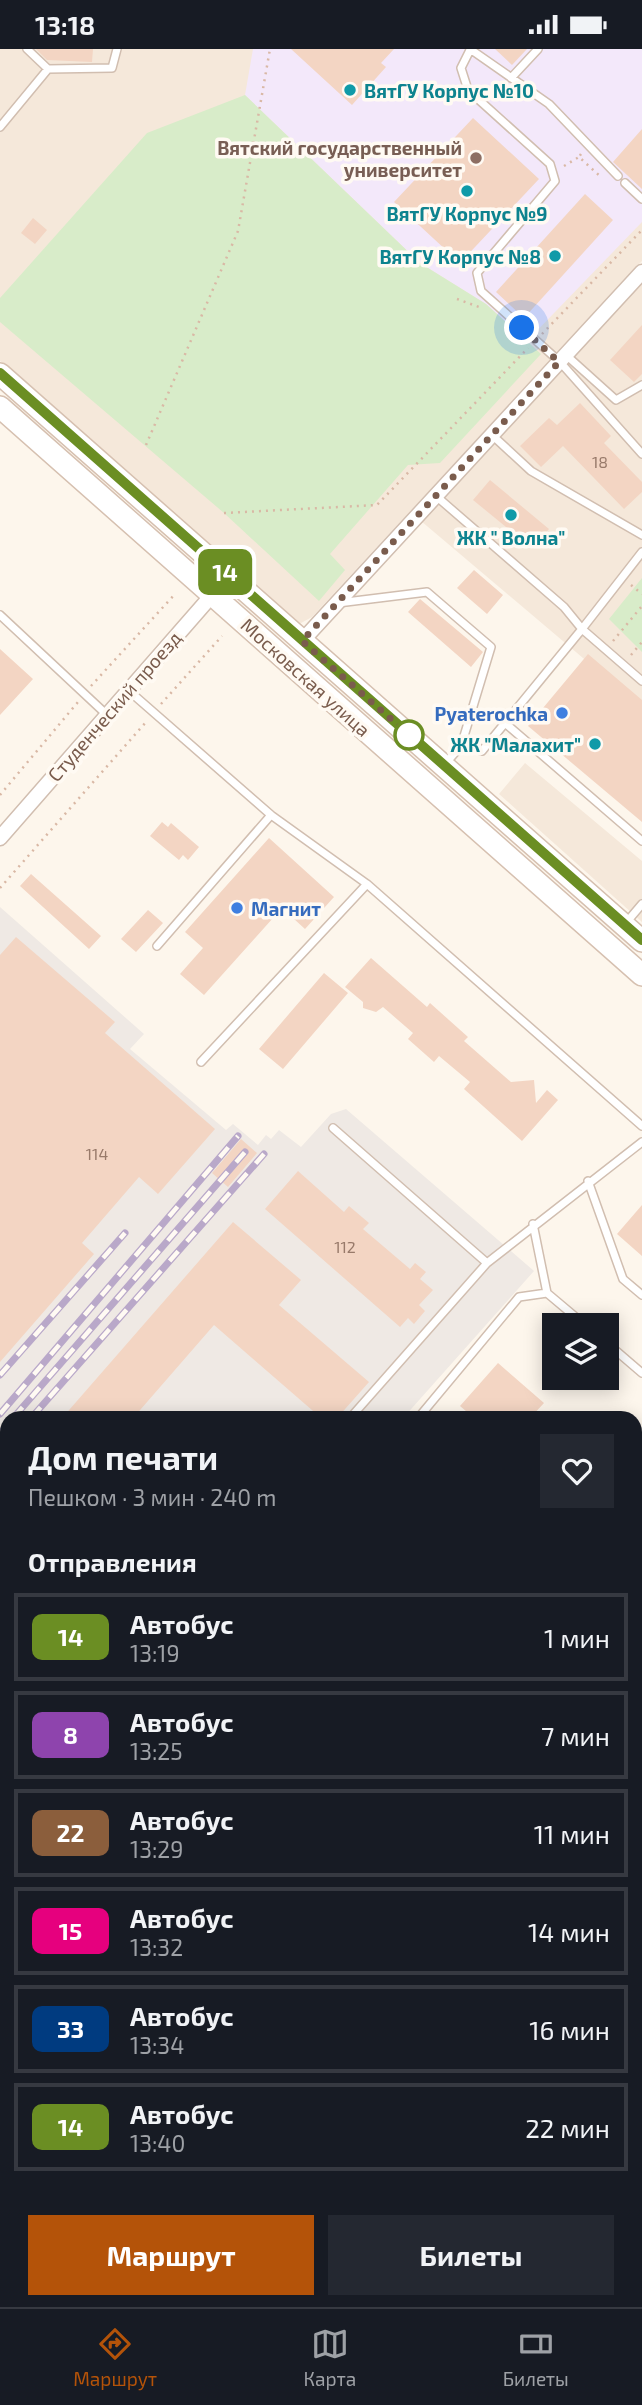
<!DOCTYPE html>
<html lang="ru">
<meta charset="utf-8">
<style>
body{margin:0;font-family:"Exo 2",sans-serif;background:#242831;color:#f1f3f6;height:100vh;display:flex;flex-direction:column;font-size:26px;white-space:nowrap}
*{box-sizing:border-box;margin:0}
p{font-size:23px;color:#9ea1a6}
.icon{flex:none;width:38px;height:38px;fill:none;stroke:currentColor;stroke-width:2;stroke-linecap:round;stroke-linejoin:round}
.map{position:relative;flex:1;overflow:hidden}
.details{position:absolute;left:0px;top:1362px;width:642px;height:898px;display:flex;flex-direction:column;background:#171b24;border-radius:21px 21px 0 0;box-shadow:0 4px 18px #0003}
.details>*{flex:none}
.badge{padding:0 14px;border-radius:10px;font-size:24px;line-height:46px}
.fabs{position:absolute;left:542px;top:1264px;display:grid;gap:14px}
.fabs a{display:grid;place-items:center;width:77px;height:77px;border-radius:0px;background:#171b24;box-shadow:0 4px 18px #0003;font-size:35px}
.you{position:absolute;width:35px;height:35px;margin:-18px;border:5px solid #fff;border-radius:50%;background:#1a73e8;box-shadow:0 0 0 10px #1a73e833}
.map>.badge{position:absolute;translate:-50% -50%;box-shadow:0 0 0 4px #fff}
h2{padding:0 28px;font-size:26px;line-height:63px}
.round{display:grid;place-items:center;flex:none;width:74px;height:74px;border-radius:0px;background:#242831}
.overview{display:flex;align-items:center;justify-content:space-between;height:119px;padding:0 28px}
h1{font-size:33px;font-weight:700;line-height:52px}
.cta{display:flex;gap:14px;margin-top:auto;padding:14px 28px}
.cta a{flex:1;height:80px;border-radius:0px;background:#b45309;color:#fff;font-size:28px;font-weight:700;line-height:80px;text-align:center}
.cta a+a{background:#242831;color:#f1f3f6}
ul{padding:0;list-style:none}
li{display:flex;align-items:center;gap:21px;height:88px;margin:0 14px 10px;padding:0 14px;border:4px solid #363941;border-radius:0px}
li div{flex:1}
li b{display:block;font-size:26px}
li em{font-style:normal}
li .badge{min-width:77px;font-weight:700;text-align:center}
.status{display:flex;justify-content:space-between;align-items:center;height:49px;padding:0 35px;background:#171b24;direction:ltr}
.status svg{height:19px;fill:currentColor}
.menu{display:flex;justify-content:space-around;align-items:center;height:98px;border-top:2px solid #363941;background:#171b24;font-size:19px;color:#9ea1a6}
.menu a{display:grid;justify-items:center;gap:4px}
.menu .selected{color:#b45309}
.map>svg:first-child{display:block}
</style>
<div class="status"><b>13:18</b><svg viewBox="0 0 49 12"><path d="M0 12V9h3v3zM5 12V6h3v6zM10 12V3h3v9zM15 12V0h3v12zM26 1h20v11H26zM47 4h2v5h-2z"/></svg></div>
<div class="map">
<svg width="642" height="2258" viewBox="0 0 642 2258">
<rect width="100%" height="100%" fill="#fdf6ec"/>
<path fill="#f5e8da" d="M0 0H642V212L312 568 301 574 293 572 0 312Z
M642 234V659L421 472Z
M525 714 642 812V873L499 745Z"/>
<path fill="#efe9e4" d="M0 858 144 985 130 1000 226 1081 233 1075 258 1096 266 1086 271 1090 279 1081 301 1098 331 1065 346 1060 534 1222 404 1368H7V1827L0 1836Z
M642 1492V1656H635V1500Z"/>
<path fill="#f3e8fa" d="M253 0H642V173L527 292 486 255 420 214 245 46Z"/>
<path fill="#d8ecc9" d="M245 46 420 214 486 255 541 305 440 414 408 416 330 505 345 521 319 552 224 464 0 273V249L147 84Z
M642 529V603L609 570Z
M642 2047V2087L635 2089V2048Z
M642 2137V2187L635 2188V2140Z
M0 2173H7V2214L0 2217Z
M154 2252H246L250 2258H150Z"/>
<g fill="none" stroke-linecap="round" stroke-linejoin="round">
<path stroke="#a5d3da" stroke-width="4.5" d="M635 2116 642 2113
M0 2245 7 2242
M53 2258 73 2252"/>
</g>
<path fill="#f3d5c3" d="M36 0H93L92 13 47 11Z
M291 0H394L381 14 386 18 352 56Z
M495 0H527L512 16Z
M473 69 539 130 460 214 394 153Z
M642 80V140L613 113Z
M585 145 613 171 524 269 496 243Z
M33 169 47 181 35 195 21 184Z
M642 276V325L634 333 610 311Z
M580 354 611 387 604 394 642 433V443L624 460 563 397 541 418 520 397 549 369 557 376Z
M490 431 549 480 533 500 473 451Z
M474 521 503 546 487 565 457 539Z
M420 550 483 603 471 618 408 563Z
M0 600 33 630 0 666Z
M588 605 642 651V773L528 677Z
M162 773 168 778 171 774 199 798 188 811 183 806 179 811 150 787Z
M269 789 334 848 305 880 282 859 204 946 180 925 203 899 185 883Z
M31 825 101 887 89 900 20 837Z
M148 861 163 874 136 903 121 890Z
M16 888 115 973 105 984 215 1080 158 1145 139 1128 82 1194 94 1205 0 1313V906Z
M371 909 427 958 430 954 468 988 464 992 511 1033 534 1031 536 1054 547 1041 558 1051 522 1092 464 1040 470 1033 439 1007 434 1013 408 990 413 984 383 958 376 963 363 959V953L345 938Z
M324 924 348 944 283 1020 259 1000Z
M241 1090 257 1104 228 1138 212 1124Z
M298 1122 344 1163 349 1157 369 1174 363 1180 410 1220 415 1214 426 1223 420 1230 433 1241 419 1256 425 1262 414 1275 408 1269 400 1278 265 1160Z
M642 1156V1207L617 1185Z
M233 1173 301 1231 279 1256 369 1333 338 1368H320L214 1276 134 1368H63Z
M498 1314 544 1354 531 1368H473L460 1357Z"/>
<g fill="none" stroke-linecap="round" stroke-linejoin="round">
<defs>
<path id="lane" d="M27 0 48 20 112 19 117 0
M470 0 549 55 618 127
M470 1 461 19 468 41 550 115 555 132 477 224 481 242 560 313 642 405
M511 29 538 0
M0 78 48 20
M625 134 642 150
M566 306 616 351 642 336
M492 386 531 422 642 486
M436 447 564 558 582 580 505 674 642 792
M642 503 582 580 642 632
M338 554 427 543 491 598 461 697 444 716
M0 566 106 665
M128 641 271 766 157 897
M461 697 482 702 505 674
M271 766 367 835 642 1077
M625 875 642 855
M201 1013 367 835
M333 1079 487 1214
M588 1132 623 1230 642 1246
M533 1175 547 1244 585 1276
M607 1294 642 1324
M351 1368 487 1214 642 1093
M419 1368 519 1248 547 1244
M635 1411 642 1404
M635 1767 642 1809
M0 1769 7 1761
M635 1865H642
M0 1981 7 1986
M0 2034 7 2038"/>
<path id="street" d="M302 592 642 223
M0 789 213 545"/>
<path id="secondary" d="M0 325 642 892
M0 358 642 926
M635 2003 642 2002
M0 2123 7 2121"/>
</defs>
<use href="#lane" stroke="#d1beb0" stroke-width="10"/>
<use href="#street" stroke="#d1beb0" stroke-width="17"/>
<use href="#secondary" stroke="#d6c0b0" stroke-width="24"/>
<path stroke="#d9b8a5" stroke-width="2.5" stroke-dasharray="2 5" stroke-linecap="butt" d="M581 105 579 108 602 129
M564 117 579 108
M457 250 479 258
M542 285 642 181
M146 396 238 182 270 0
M224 464 377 456 528 299
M631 536 642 545
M613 592 642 557
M631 606 642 593
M91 637 176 544
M161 655 222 587
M0 746 78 653
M0 839 146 673
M635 1965 642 1964
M635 2041 642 2040
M0 2079 7 2078
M0 2160 7 2159"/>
<use href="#lane" stroke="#fff" stroke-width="7"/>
<use href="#street" stroke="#fff" stroke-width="14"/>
<use href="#secondary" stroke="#fff" stroke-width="21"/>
<defs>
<path id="rail" d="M0 1326 125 1184
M0 1365 238 1087
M14 1368 245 1103
M32 1368 264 1105
M0 1385 7 1377
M0 1405 7 1397"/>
</defs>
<use href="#rail" stroke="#b9a8c9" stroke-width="7"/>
<use href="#rail" stroke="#fffaf3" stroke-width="4.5" stroke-dasharray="13" stroke-linecap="butt"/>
</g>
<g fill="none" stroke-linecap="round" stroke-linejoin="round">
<defs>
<path id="line" d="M0 324 642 891"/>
</defs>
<use href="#line" stroke="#fff" stroke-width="16"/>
<use href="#line" stroke="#6b8e23" stroke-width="10"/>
<path stroke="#7a5c4d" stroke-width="7" stroke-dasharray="0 12.6" d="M409 686 302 592 559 313 522 279"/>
</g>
<g fill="#0f9aa8" stroke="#fffaf3" stroke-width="2.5">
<circle cx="350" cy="41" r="7"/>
<circle cx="467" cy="142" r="7"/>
<circle cx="555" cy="207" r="7"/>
<circle cx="511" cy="466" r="7"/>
<circle cx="595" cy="695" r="7"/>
</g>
<circle fill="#8d6e63" stroke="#fffaf3" stroke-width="2.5" cx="476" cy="109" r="7"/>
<g fill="#3f7fe0" stroke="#fffaf3" stroke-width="2.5">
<circle cx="562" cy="664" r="7"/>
<circle cx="237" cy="859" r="7"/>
</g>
<circle fill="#fff" stroke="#6b8e23" stroke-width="3.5" cx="409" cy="686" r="14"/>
<g text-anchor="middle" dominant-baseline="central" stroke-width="7" stroke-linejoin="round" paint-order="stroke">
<g font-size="16" fill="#987a6a">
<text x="600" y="412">18</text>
<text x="97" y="1104">114</text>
<text x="345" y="1197">112</text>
</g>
<g font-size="19" font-weight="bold" fill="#0d838f" stroke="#fffaf3">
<text x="364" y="41" text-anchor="start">ВятГУ Корпус №10</text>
<text x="467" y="164">ВятГУ Корпус №9</text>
<text x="541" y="207" text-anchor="end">ВятГУ Корпус №8</text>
<text x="511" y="488">ЖК " Волна"</text>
<text x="581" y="695" text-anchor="end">ЖК "Малахит"</text>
</g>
<g font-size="19" font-weight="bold" fill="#785e54" stroke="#fffaf3" text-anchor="end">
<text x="462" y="98">Вятский государственный<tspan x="462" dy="22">университет</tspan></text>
</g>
<g font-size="19" fill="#7a5c4d" stroke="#fffaf3">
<text transform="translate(306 628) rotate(42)">Московская улица</text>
<text transform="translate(114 657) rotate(-49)">Студенческий проезд</text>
</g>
<g font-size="19" font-weight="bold" fill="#366cbe" stroke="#fffaf3" text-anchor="end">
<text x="548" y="664">Pyaterochka</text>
<text x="251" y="859" text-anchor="start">Магнит</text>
</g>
</g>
</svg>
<div class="fabs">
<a><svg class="icon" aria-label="layers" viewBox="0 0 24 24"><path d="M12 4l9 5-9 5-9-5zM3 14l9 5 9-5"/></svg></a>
</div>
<div class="you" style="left:522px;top:279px"></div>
<b class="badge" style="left:225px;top:523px;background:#6b8e23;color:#fff">14</b>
<section class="details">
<div class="overview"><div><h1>Дом печати</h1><p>Пешком · 3 мин · 240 m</p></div><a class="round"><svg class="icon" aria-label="heart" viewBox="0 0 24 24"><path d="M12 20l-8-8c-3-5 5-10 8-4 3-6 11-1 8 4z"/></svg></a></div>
<h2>Отправления</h2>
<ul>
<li><span class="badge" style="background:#6b8e23;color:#fff">14</span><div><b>Автобус</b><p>13:19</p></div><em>1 мин</em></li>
<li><span class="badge" style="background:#8e44ad;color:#fff">8</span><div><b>Автобус</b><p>13:25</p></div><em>7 мин</em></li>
<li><span class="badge" style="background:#8b5e3c;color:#fff">22</span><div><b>Автобус</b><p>13:29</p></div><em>11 мин</em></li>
<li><span class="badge" style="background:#e6007e;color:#fff">15</span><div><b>Автобус</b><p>13:32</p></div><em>14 мин</em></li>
<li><span class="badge" style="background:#003b80;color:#fff">33</span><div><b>Автобус</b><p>13:34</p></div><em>16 мин</em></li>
<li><span class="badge" style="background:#6b8e23;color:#fff">14</span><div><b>Автобус</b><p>13:40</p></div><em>22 мин</em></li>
</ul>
<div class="cta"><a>Маршрут</a><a>Билеты</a></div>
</section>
</div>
<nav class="menu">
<a class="selected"><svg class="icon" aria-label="directions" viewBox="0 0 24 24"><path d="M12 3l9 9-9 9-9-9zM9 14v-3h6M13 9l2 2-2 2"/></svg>Маршрут</a>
<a><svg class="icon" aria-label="map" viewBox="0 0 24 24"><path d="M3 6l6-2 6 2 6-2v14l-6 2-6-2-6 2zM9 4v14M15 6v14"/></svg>Карта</a>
<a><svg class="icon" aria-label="tickets" viewBox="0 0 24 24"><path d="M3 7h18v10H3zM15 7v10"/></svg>Билеты</a>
</nav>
